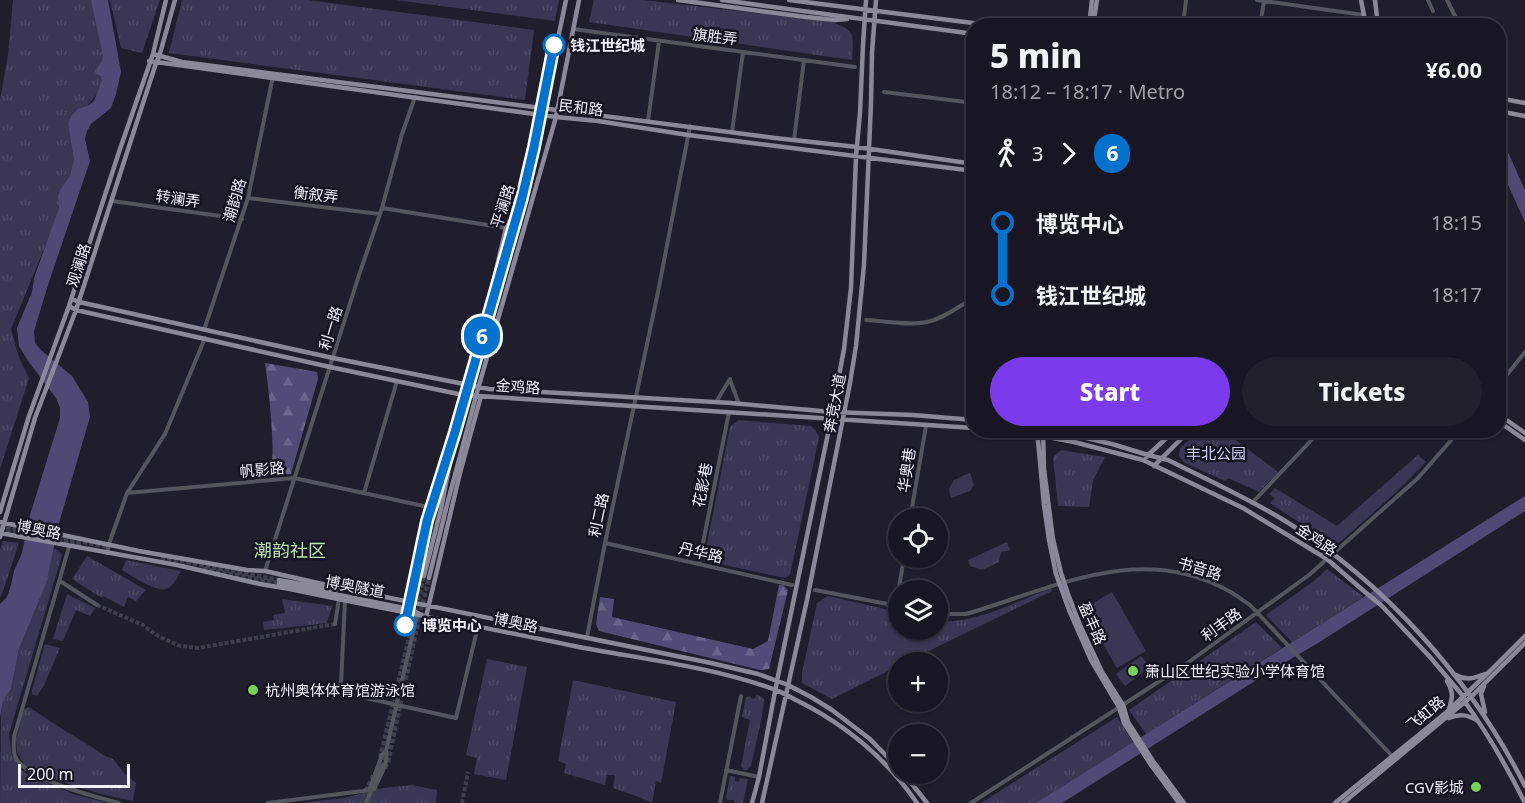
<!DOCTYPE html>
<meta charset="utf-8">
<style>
body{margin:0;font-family:"Noto Sans","Noto Sans SC",sans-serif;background:#211f2a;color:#f1f3f6;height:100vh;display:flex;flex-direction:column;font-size:22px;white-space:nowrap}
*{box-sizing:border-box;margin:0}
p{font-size:20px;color:#9f9fa5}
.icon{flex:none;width:33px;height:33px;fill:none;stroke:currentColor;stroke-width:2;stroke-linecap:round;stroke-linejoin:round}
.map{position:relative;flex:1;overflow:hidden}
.details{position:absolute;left:966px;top:18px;width:540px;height:420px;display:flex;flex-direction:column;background:#181622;border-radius:24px;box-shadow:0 2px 4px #0004,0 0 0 2px #363540}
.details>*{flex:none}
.badge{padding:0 12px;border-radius:20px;font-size:21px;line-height:39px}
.buttons{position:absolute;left:888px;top:508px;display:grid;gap:12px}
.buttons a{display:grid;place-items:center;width:60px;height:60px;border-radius:50%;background:#181622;box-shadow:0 2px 4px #0004,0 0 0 2px #363540;font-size:30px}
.scale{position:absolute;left:18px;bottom:15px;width:112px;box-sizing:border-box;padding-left:6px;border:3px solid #f1f0fb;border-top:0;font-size:16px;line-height:21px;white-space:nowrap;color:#f1f0fb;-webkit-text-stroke:4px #161423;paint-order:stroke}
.map>.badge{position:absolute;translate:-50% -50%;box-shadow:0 0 0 3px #fff}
.legs{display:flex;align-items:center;gap:9px;height:66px;padding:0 24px;font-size:20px}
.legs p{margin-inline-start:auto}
.head{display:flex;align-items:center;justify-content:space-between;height:102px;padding:0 24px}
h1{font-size:33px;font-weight:800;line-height:45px}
.button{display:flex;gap:12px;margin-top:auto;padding:12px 24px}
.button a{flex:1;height:69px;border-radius:36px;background:#7c3aed;color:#fff;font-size:24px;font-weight:800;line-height:69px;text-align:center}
.button a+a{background:#211f2a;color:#f1f3f6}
ul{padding:0 24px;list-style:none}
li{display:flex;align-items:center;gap:21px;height:72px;font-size:22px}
li i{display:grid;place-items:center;width:9px;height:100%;margin:0 8px;background:currentColor}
li i::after{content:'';width:15px;height:15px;margin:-8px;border:4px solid;border-radius:50%;background:#181622}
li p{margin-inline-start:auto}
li:first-child i{background:linear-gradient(#0000 50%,currentColor 0)}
li:last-child i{background:linear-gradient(currentColor 50%,#0000 0)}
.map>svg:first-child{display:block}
</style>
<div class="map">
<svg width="1525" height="803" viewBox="0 0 1525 803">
<defs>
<pattern id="grass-tufts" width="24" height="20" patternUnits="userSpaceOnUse" patternTransform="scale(1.5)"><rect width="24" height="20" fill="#3a3653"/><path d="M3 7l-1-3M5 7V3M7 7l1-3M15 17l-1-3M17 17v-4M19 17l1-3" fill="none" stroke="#4d4a64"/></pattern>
<pattern id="forest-firs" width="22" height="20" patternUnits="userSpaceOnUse" patternTransform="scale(1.5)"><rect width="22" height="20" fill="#524b77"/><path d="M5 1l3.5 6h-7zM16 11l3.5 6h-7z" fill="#6b658b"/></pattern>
</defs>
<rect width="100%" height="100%" fill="#201e2d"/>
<path fill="url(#grass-tufts)" d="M13 0H98L112 74 73 125 77 158 64 201 11 329 19 358 29 378 0 469V100L8 55Z
M110 0H160L142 53 121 48Z
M182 0H308L534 30 525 100 169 53Z
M396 0H559L555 21Z
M594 0H643L832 22C857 32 853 34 852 60L589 22Z
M738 420 811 426 816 431 819 437 790 575 785 578 710 562 706 559 705 554 730 427Z
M1200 431H1224L1278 472 1259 492 1228 478 1225 481 1185 463 1179 456 1180 448Z
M1061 450 1105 457 1093 480 1089 507 1058 506 1053 457Z
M1418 455 1426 462 1394 494 1340 542 1332 544 1270 503 1275 498 1269 494 1275 488 1337 526Z
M970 473 974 485 970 491 951 498 949 489 954 480Z
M3 541 19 543 2 594 0 597V550Z
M1007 542 1010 550 1001 552 999 562 982 570 970 566 968 560Z
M53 548 59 551 62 555 9 734 12 756 25 773 73 794 108 803H0L1 712 3 700 11 689 19 649 46 584Z
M87 556 146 590 136 601 128 597 124 607 103 596 102 598 72 579Z
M126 560 181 571C178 576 175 583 170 587 161 596 132 576 122 570Z
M1327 569 1364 597 1292 642 1266 615 1314 581Z
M1051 588 1052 591 904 663H898V666L832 699 802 683V673L817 603 828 596 898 612V630H938V621C971 625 1019 601 1051 588Z
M67 594 95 608 90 616 76 610 63 641 53 639Z
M282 599 332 606 327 623 264 630 263 622 274 620 273 615 285 613Z
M1256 622 1282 648 1146 734 1129 710Z
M45 644 60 648 44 685 37 696 32 694V690Z
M487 659 527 667 506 780 474 774 477 758 466 755Z
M573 680 676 702 661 783 656 781 652 803 639 797 613 788 615 775H607L605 785 564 773 566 764 558 761Z
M757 695 762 697 764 700 762 716 751 766 747 770H744L741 766 750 720 742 717 746 697 750 696 751 698 754 699Z
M29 707C53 724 80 739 105 756L113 759 124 773 136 783 133 801 105 795 78 787 41 775 25 766 17 752 16 739 24 709Z
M1117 717 1133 742 1037 803H981Z
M730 776H733L735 777V781L739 782 740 778 748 779 743 803H734L735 800H727L726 798Z
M412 785 437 790 436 803H301L344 798 383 788Z"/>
<path fill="url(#forest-firs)" d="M265 363 317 372 318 379 291 474H272C274 437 270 400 265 363Z
M779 585H783L788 590 769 669 760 670 599 631 596 624 600 597 614 599 612 617 753 649 768 641Z"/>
<path fill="#3a3653" d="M1112 592 1146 651 1117 668 1083 609Z
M1141 656 1150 667 1125 686 1116 674Z"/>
<path fill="#504975" d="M91 0H108L121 72 116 94 111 108 91 124 87 131 85 139 90 161 48 285 34 331 35 343 41 350 72 376 88 402 90 417 59 523 46 584 19 649 11 689 3 700 0 718V604L7 597 11 585 14 571 22 553 30 515 60 418V408L56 398 28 361 19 346 17 328 32 292 34 278 59 208 58 196 60 190 70 176 74 160 68 123 72 115 78 109 89 105 94 101 102 81 101 76 96 74 95 71 102 61 103 56Z
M1498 130 1525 190V222L1499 165Z
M1525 496V511L1318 643 1277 667 1062 803H1036Z"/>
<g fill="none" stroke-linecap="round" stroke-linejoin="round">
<path stroke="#3f3e4c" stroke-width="4" stroke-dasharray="4 2" stroke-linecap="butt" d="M97 605 143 625 158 636 180 646 198 648 335 624
M382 766 386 752
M462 803 468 772"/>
<path stroke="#3f3e4c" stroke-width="4.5" stroke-dasharray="4.5 2" stroke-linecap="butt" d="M0 526 109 547
M0 530 83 546
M161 557 279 580
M203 569 279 583
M380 758 424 576
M385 768 388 762 418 622 429 578
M360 803 374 774
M369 803 377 786"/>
<path stroke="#55555d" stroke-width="4" d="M1257 0 1364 15
M1428 0 1433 11
M1447 0 1456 18
M1183 26 1186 0
M1260 26 1264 1
M573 29 855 67
M884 92 974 103
M648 121 659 41
M732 132 743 52
M794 140 804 60
M248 198 380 214
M112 201 242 219
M382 208 506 228
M866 320C885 321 907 326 927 322 943 319 959 306 974 298
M204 330 248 198 273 76
M730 380 739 404
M1498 386 1525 352
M716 402 730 379
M127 493 294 478 433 508
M364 493 397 381
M1252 503 1321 430
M910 519 926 426
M605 543 792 585
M69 547 14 737C14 743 13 751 15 756 23 779 96 797 119 803
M107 553 109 544 127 493 165 434 205 338
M699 563 729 412
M265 571 359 275 382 208 402 134 415 97
M60 581 97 605
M815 590 898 606
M345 600 341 685 343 690 348 694 456 718 478 626
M896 605 904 558
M938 612 950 614H966C1052 589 1138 542 1227 590 1235 594 1242 600 1250 605L1392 756
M335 624 339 599
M587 637 605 543 658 292 690 126
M386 751 382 755 370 788 363 791 374 789C379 778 389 763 386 751L417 615
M726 770 759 777
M268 803 363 791
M720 803 741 696
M971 803 1186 664 1309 575 1418 478 1460 430"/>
<path stroke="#8b8999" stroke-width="4.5" d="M678 0 806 17 835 20 847 19
M722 0 974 34
M789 0 997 26
M1361 0 1366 26
M1375 0 1378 26
M1089 26 1092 0
M1093 26 1097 0
M153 54 182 62 775 138 857 147 974 164
M149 61 556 117 598 121 688 135 974 171
M1498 98 1525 103
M1498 111 1525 116
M72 299 79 302 333 358 489 389 731 403 832 412 913 415 974 420
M69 306 76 310 330 367 463 395 974 428
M1498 414 1525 433
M1498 421 1525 440
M999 430 1037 435 1074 442 1143 460 1243 508 1327 559 1365 592 1382 606 1430 657 1463 696 1465 702C1488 734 1507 767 1525 803
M1037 430 1044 505 1049 540 1056 574 1069 610 1091 660 1119 707 1124 723 1151 765 1179 803
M1043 430 1044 469 1053 539 1061 573 1068 594 1080 625 1102 672 1123 705 1128 722 1153 761 1184 803
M1052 430 1112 444 1148 455 1168 460C1206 479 1245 497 1282 519 1384 581 1471 679 1525 786
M1146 457 1175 430
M1154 466 1190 430
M0 512 29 416 69 306 119 152 153 54 166 0
M0 522 139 551 247 570 265 571 331 586 711 663 758 674 788 685 811 697 832 710 870 739 898 768
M0 533 177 565 260 584 290 589C384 609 479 626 574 646 641 659 709 666 773 689 782 692 790 697 798 701 846 725 886 758 917 803
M0 537 35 418 76 310 156 63 159 57 175 0
M424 576 441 509 463 395 476 341 487 309 506 228 511 219 542 115 566 0
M429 578 448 501 476 396 556 117 579 0
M279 580 328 589 340 590
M279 583 409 609 426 617 460 473 481 396
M409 611 433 508 444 470 449 460
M1456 675C1466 681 1475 678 1485 674
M1447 681C1452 690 1454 697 1449 707
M1484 686 1481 694 1485 712
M1449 718C1460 713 1468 715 1478 721
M904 774 927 803
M752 803 759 777 777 681 831 419 844 349 851 288 856 156 860 113 863 45 866 0
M762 803 807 600 850 383 856 346 864 265 871 103 872 53 876 0
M1335 803 1448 711 1490 671 1525 636
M1343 803 1472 696 1525 643"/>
<path stroke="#55555d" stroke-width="4" d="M366 803 382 766"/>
</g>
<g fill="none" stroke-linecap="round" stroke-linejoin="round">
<defs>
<path id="line-1" d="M405 625 427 521 455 432 522 198 534 147 554 45"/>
</defs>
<use href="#line-1" stroke="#fff" stroke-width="14"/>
<use href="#line-1" stroke="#0072ce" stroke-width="9"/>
</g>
<g fill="#fff" stroke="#0072ce" stroke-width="3">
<circle cx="554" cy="45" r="10"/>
<circle cx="405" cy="625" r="10"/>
</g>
<g fill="#79d157" stroke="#161423" stroke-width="2">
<circle cx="1133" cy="671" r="6"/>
<circle cx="253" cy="690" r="6"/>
<circle cx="1476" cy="787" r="6"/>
</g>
<g text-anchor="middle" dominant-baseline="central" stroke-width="5" stroke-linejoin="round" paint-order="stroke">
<g font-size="15" fill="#f1f0fb" stroke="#161423">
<text transform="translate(715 36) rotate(7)">旗胜弄</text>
<text transform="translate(581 107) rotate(7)">民和路</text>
<text transform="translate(316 194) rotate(7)">衡叙弄</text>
<text transform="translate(178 198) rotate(8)">转澜弄</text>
<text transform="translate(234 200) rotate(-74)">潮韵路</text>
<text transform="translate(502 206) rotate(-72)">平澜路</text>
<text transform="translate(78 265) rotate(-72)">观澜路</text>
<text transform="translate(330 328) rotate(-73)">利一路</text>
<text transform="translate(518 386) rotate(4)">金鸡路</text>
<text transform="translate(834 403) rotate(-79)">奔竞大道</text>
<text transform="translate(262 469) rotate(-5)">帆影路</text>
<text transform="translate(906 470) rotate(-81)">华奥巷</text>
<text transform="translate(702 485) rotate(-79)">花影巷</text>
<text transform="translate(598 515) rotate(-78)">利二路</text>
<text transform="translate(39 529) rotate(11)">博奥路</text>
<text transform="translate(1317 539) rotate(34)">金鸡路</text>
<text transform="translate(701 552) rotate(13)">丹华路</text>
<text transform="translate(1200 568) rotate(17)">书音路</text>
<text transform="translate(355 586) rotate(11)">博奥隧道</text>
<text transform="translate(516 622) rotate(12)">博奥路</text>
<text transform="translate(1093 623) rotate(66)">盈丰路</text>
<text transform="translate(1221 624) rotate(-36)">利丰路</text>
<text transform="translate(1425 713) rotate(-40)">飞虹路</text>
</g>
<g font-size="15" font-weight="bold" fill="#f1f0fb" stroke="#161423" text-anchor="start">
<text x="570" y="45">钱江世纪城</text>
<text x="422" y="625">博览中心</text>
</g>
<g font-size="15" fill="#d2cefa" stroke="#161423">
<text x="1216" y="453">丰北公园</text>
</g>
<g font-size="15" fill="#f1f0fb" stroke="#161423" text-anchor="start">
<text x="1145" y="671">萧山区世纪实验小学体育馆</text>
<text x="265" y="690">杭州奥体体育馆游泳馆</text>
<text x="1464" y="787" text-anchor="end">CGV影城</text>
</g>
<g font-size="18" fill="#b6e6a6" stroke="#161423">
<text x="290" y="550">潮韵社区</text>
</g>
</g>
</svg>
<div class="buttons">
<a><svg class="icon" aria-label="locate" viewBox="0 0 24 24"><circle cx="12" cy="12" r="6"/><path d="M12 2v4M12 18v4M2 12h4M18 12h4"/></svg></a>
<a><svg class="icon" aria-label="layers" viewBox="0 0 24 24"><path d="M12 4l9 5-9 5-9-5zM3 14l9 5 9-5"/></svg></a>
<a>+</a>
<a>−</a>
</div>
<div class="scale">200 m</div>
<b class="badge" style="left:482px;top:336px;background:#0072ce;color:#fff">6</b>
<section class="details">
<div class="head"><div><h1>5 min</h1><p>18:12 – 18:17 · Metro</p></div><b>¥6.00</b></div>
<div class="legs"><svg class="icon" aria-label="walk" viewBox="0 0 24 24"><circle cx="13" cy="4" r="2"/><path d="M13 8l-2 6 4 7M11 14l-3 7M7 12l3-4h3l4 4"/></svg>3<svg class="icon" aria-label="forward" viewBox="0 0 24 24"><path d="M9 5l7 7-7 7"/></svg><b class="badge" style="background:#0072ce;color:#fff">6</b></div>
<ul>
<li><i style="color:#0072ce"></i><b>博览中心</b><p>18:15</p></li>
<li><i style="color:#0072ce"></i><b>钱江世纪城</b><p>18:17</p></li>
</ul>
<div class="button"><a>Start</a><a>Tickets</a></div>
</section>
</div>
